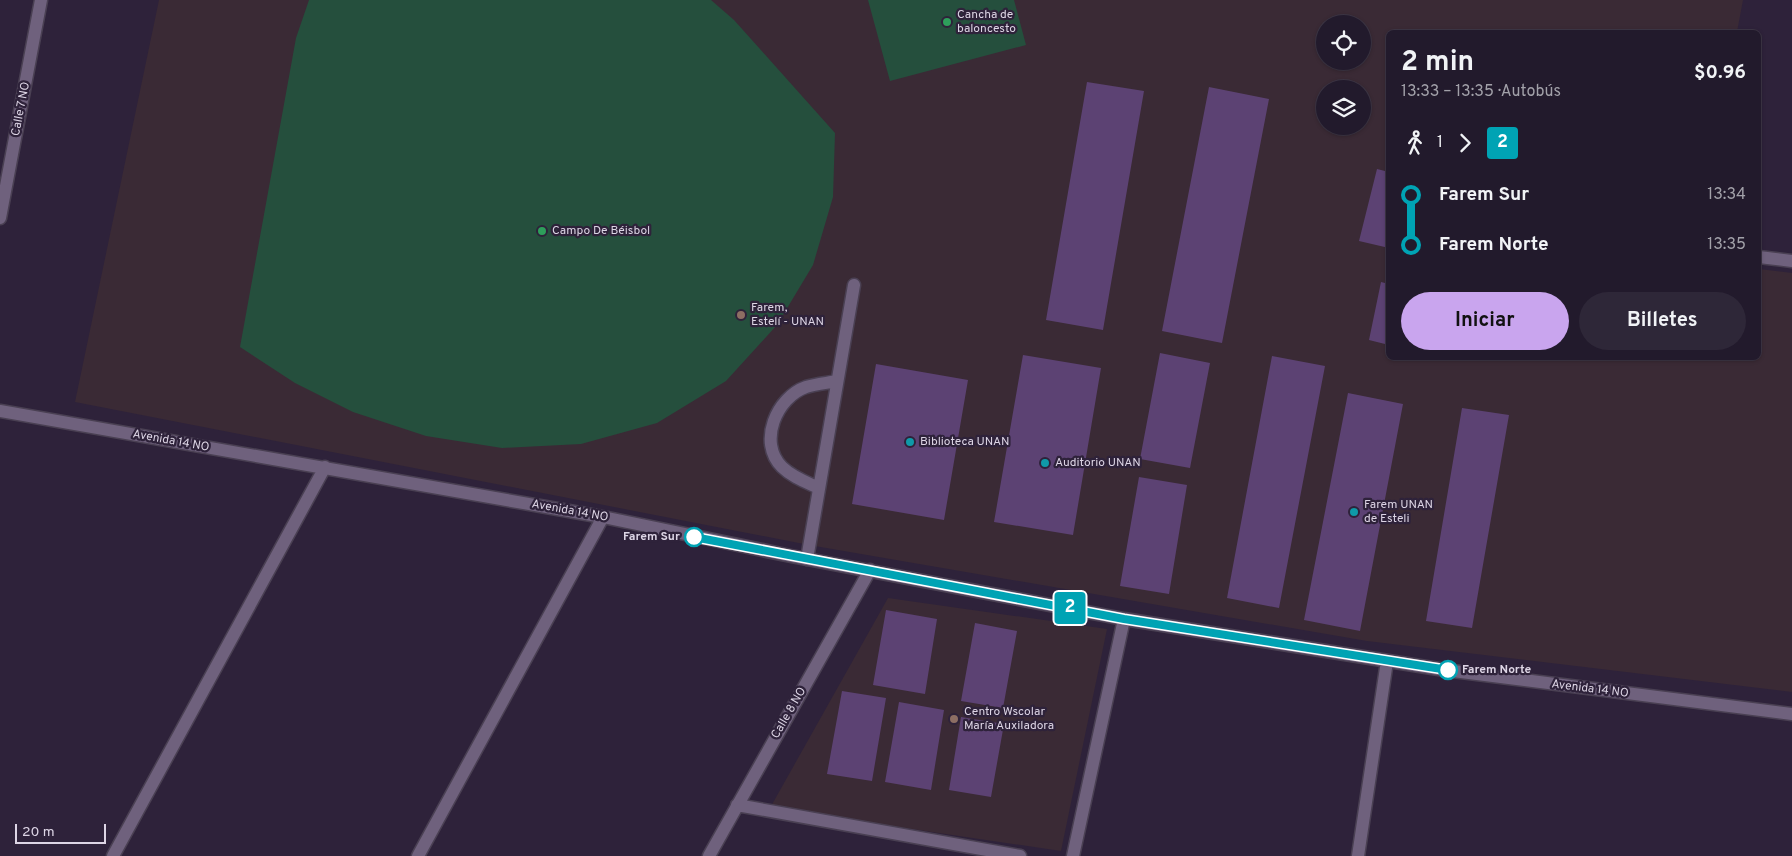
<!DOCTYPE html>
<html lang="es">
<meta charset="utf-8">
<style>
body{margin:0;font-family:Overpass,sans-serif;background:#2e2738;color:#f1f3f6;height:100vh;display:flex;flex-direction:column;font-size:19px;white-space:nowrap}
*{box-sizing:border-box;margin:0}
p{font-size:16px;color:#a2a1a9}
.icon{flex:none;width:28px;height:28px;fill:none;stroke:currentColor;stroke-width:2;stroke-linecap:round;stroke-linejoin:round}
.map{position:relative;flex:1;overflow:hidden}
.panel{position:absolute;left:1386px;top:30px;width:375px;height:330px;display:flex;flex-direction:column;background:#221a2c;border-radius:8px;box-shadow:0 1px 4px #0004,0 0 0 1px #3f3848}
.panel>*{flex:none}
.badge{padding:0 10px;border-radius:4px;font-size:18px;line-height:32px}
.buttons{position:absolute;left:1316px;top:15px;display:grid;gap:10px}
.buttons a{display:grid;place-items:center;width:55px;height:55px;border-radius:50%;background:#221a2c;box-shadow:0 1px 4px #0004,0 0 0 1px #3f3848;font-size:25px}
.scale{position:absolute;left:15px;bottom:12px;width:91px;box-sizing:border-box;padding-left:5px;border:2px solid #ddd5e5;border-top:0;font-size:14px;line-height:18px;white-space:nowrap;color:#ddd5e5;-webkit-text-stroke:4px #2e223a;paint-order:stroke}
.map>.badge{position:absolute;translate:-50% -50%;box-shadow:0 0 0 2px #fff}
.legs{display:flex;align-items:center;gap:8px;height:55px;padding:0 15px;font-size:16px}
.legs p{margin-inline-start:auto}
.headline{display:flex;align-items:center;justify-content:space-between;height:85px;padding:0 15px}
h1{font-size:28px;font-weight:700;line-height:38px}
.primary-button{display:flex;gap:10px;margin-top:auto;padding:10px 15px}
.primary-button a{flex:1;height:58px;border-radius:30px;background:#c9a5ee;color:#111;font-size:20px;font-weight:700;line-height:58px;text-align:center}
.primary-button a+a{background:#2e2738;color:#f1f3f6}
ul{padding:0 15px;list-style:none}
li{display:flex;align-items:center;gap:18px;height:50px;font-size:19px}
li i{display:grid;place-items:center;width:8px;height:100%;margin:0 6px;background:currentColor}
li i::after{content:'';width:12px;height:12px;margin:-6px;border:4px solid;border-radius:50%;background:#221a2c}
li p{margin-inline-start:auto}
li:first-child i{background:linear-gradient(#0000 50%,currentColor 0)}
li:last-child i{background:linear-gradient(currentColor 50%,#0000 0)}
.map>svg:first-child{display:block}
</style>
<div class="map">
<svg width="1792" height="856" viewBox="0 0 1792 856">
<rect width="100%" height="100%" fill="#2e223a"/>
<path fill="#3a2a35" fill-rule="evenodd" d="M159 0H1743L1737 32H1389V358H1759V269L1792 273V692L1367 641 809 545 75 402ZM1325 24H1362V61H1325ZM1325 89H1362V126H1325Z
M888 598 1107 629 1061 851 770 808Z"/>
<path fill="#254f3d" d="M309 0H711L734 20 835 133 833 197 813 265 777 325 726 381 657 423 581 444 502 448 426 436 353 412 295 383 240 347 296 38Z
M868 0H1014L1026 45 890 81Z"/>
<path fill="#5c4273" d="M1087 82 1144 91 1103 330 1046 320Z
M1209 87 1269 99 1222 343 1162 331Z
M1377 169 1389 172V248L1359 241Z
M1381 282 1389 284V345L1369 340Z
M1160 353 1210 363 1190 468 1140 459Z
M1023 355 1101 368 1073 535 994 522Z
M1272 356 1325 366 1279 608 1227 598Z
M876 364 968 380 944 520 852 504Z
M1348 393 1403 404 1360 631 1304 620Z
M1462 408 1509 415 1472 628 1426 621Z
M1139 477 1187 485 1169 594 1120 586Z
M886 610 937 619 925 694 873 685Z
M975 623 1017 631 1003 708 961 701Z
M842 691 886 698 872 781 827 774Z
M899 702 944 710 931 790 885 782Z
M961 717 1004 724 991 797 949 790Z"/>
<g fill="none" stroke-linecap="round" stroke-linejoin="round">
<defs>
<path id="lane" d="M1759 257 1792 261
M819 488C806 482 792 477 782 467 757 442 777 397 806 387 816 384 827 383 837 381
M807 559 854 285"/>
<path id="street" d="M0 218 41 0
M0 411 603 517 791 556 1124 619 1445 670 1792 714
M737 805 1020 856
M113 856 325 467
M418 856 603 517
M709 856 870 570
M1073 856 1124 619
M1358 856 1387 661"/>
</defs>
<use href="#lane" stroke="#4a4053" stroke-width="15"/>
<use href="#street" stroke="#4a4053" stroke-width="15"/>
<use href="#lane" stroke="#6f617d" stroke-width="12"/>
<use href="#street" stroke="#6f617d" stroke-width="12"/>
</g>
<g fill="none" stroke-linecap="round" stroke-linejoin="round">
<defs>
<path id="line-1" d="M694 537 1124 619 1448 670"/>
</defs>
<use href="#line-1" stroke="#fff" stroke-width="11"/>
<use href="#line-1" stroke="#00a3b4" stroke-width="8"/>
</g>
<g fill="#2e9e5b" stroke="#2e223a" stroke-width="2">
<circle cx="947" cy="22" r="5"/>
<circle cx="542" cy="231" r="5"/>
</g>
<g fill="#8d6e63" stroke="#2e223a" stroke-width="2">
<circle cx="741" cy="315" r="5"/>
<circle cx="954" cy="719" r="5"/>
</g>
<g fill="#0f9aa8" stroke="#2e223a" stroke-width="2">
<circle cx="910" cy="442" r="5"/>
<circle cx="1045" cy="463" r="5"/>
<circle cx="1354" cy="512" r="5"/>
</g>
<g fill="#fff" stroke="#00a3b4" stroke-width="2.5">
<circle cx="694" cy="537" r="9"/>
<circle cx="1448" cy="670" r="9"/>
</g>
<g text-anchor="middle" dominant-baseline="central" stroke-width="4.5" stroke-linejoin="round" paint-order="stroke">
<g font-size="12" fill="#ddd5e5" stroke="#2e223a" text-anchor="start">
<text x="957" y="15">Cancha de<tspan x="957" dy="14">baloncesto</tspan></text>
<text x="552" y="231">Campo De Béisbol</text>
<text x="751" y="308">Farem,<tspan x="751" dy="14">Estelí - UNAN</tspan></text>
<text x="920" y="442">Biblioteca UNAN</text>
<text x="1055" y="463">Auditorio UNAN</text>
<text x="1364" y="505">Farem UNAN<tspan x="1364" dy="14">de Esteli</tspan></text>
<text x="964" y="712">Centro Wscolar<tspan x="964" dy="14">María Auxiladora</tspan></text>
</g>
<g font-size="12" fill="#ddd5e5" stroke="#2e223a">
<text transform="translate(21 109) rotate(-79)">Calle 7 NO</text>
<text transform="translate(171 441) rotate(10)">Avenida 14 NO</text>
<text transform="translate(570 511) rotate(10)">Avenida 14 NO</text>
<text transform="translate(1590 689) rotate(7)">Avenida 14 NO</text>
<text transform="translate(789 713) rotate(-60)">Calle 8 NO</text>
</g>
<g font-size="12" font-weight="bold" fill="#ddd5e5" stroke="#2e223a" text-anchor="end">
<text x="680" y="537">Farem Sur</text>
<text x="1462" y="670" text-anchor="start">Farem Norte</text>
</g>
</g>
</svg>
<div class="buttons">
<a><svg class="icon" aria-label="locate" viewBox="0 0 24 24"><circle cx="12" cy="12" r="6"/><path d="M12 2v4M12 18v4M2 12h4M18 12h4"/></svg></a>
<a><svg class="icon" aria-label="layers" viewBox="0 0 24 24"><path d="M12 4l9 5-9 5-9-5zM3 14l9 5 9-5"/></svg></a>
</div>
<div class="scale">20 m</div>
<b class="badge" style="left:1070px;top:608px;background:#00a3b4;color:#fff">2</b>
<section class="panel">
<div class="headline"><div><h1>2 min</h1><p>13:33 – 13:35 · Autobús</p></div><b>$0.96</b></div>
<div class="legs"><svg class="icon" aria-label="walk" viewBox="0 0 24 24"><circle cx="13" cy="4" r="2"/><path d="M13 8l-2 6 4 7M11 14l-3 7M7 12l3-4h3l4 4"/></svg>1<svg class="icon" aria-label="forward" viewBox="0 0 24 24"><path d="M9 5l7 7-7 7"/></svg><b class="badge" style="background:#00a3b4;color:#fff">2</b></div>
<ul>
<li><i style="color:#00a3b4"></i><b>Farem Sur</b><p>13:34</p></li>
<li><i style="color:#00a3b4"></i><b>Farem Norte</b><p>13:35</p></li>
</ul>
<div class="primary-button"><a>Iniciar</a><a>Billetes</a></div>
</section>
</div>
